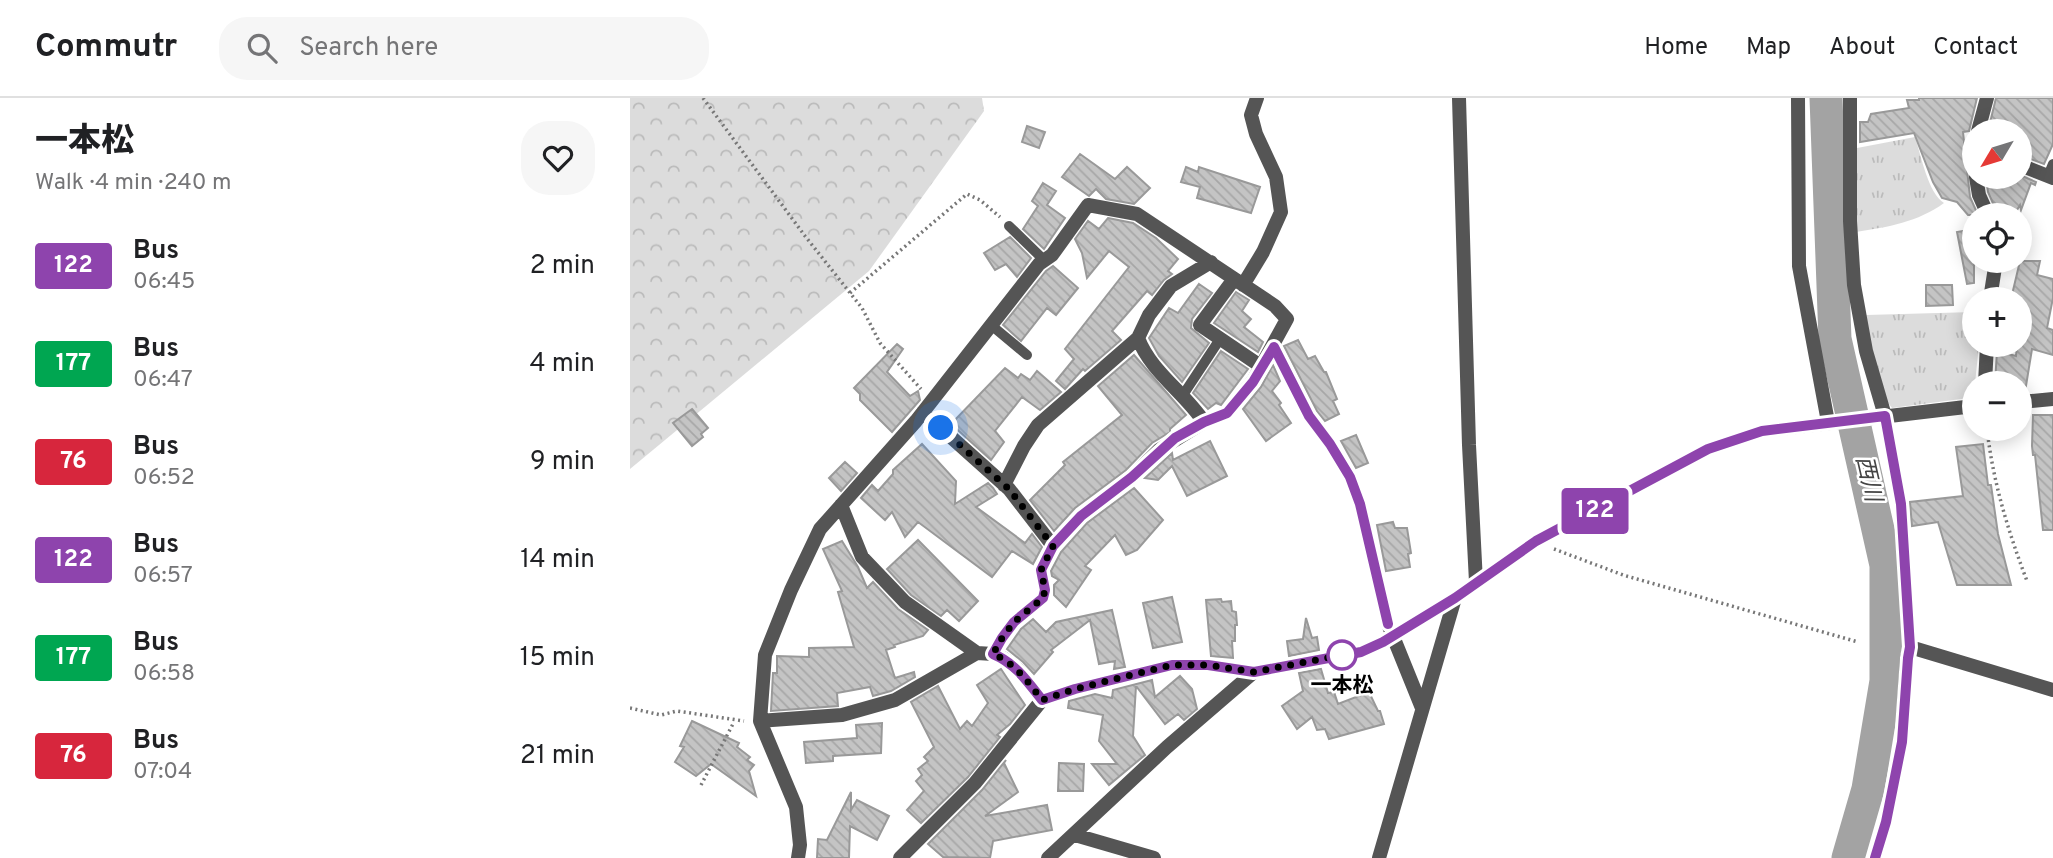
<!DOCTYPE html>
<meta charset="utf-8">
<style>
body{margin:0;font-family:Overpass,"Noto Sans JP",sans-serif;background:#f6f6f6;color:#202124;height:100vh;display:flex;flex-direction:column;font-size:26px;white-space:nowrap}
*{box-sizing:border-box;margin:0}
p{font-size:23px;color:#757577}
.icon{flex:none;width:38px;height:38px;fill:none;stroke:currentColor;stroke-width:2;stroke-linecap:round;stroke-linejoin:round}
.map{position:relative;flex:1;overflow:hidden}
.drawer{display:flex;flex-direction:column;background:#fff;width:630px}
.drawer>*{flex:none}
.badge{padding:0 14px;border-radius:5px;font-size:24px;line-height:46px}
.needle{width:46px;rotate:232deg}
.tools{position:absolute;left:1332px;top:21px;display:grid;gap:14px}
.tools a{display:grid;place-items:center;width:70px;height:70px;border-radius:50%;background:#fff;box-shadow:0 4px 18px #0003;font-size:35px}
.you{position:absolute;width:35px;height:35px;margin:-18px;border:5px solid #fff;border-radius:50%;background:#1a73e8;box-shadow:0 0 0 10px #1a73e833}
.map>.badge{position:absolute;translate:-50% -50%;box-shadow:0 0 0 4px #fff}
.round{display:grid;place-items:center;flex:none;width:74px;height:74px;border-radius:28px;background:#f6f6f6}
.overview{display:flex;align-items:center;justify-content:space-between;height:119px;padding:0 35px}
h1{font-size:33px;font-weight:800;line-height:52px}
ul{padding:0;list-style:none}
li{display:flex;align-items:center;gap:21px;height:98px;padding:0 35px}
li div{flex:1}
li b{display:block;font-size:26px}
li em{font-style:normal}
li .badge{min-width:77px;font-weight:700;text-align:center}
header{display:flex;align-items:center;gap:42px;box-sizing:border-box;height:98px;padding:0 35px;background:#fff;border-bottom:2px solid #e0e0e0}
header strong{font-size:33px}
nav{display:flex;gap:38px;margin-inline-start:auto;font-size:24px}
.search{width:490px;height:63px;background:#f6f6f6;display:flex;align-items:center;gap:18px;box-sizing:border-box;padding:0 24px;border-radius:28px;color:#757577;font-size:26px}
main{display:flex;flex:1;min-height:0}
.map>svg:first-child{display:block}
</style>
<header>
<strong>Commutr</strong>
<div class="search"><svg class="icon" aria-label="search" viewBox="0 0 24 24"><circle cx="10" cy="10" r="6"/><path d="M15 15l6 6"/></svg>Search here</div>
<nav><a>Home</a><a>Map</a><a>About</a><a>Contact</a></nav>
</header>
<main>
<section class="drawer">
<div class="overview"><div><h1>一本松</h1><p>Walk · 4 min · 240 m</p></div><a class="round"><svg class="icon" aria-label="heart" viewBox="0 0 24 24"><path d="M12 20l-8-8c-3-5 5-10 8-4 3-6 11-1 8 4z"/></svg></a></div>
<ul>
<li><span class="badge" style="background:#8e44ad;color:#fff">122</span><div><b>Bus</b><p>06:45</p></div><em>2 min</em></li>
<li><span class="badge" style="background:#00a651;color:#fff">177</span><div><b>Bus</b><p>06:47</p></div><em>4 min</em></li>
<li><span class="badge" style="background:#d7263d;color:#fff">76</span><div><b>Bus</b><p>06:52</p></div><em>9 min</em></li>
<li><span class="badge" style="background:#8e44ad;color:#fff">122</span><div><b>Bus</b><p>06:57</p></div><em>14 min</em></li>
<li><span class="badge" style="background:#00a651;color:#fff">177</span><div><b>Bus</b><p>06:58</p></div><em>15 min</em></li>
<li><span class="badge" style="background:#d7263d;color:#fff">76</span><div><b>Bus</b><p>07:04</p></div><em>21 min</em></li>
</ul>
</section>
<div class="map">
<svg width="1423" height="760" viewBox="0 0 1423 760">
<defs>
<pattern id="grass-tufts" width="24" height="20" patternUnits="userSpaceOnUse" patternTransform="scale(1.75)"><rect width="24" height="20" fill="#dcdcdc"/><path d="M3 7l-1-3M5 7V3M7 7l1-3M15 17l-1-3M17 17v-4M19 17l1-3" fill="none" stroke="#bbb"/></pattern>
<pattern id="forest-crowns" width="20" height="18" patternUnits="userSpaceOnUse" patternTransform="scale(1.75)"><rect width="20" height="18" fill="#dcdcdc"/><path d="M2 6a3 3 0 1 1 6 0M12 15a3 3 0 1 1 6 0" fill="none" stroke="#bbb"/></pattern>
<pattern id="building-back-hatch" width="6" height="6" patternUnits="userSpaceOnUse" patternTransform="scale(1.75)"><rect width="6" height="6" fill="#c4c4c4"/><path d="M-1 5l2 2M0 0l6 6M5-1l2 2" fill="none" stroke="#a7a7a7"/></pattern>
</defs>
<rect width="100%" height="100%" fill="#fff"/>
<path fill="url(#grass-tufts)" d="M1285 39C1291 57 1298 95 1314 105 1288 124 1258 129 1226 134L1227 50Z
M1344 214V247H1349L1344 295 1339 300 1262 310C1244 288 1240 244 1236 217Z"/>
<path fill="url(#forest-crowns)" d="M0 0H352L354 13 239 173 0 371Z"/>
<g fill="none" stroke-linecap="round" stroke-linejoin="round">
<path stroke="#a3a3a3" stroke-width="33" d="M1196 0 1205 241 1256 467V583L1238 691 1218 760"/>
</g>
<path fill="url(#building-back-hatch)" stroke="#999" stroke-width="2" d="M1289 0H1347L1339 33 1333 34 1340 99 1348 117H1338L1327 104 1312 100 1303 84 1284 35 1230 44V24H1238L1241 16 1279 10 1277 2H1289Z
M1366 0H1423V46L1414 66 1390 57V33H1358Z
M397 28 415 34 409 50 392 44Z
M450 56 485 81 497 69 520 90 504 106 476 101 466 91 459 98 432 79Z
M556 69 568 74 569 69 630 89 621 115 567 100 570 89 551 84Z
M1390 77 1406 84 1405 87 1401 85 1391 112 1390 107 1384 117H1368L1358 94 1356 79H1362L1370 84 1372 81 1379 85 1381 79Z
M413 85 426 93 417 107 435 120 414 151 393 131 408 108 402 103Z
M478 120 503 125 526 140 548 161 538 173 542 176 534 182 522 197 517 193 482 233 491 242 455 273 453 271 435 291 426 283 444 261 435 251 499 169 479 153 457 180 452 155 445 141 458 123 469 131Z
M1344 131V185L1337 186 1327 134Z
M380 139 401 160 387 179 376 166 365 172 354 155Z
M1390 163H1410L1407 177 1423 181V200L1417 230 1423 232V257L1402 251 1395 294H1390V285H1365L1367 253 1386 258 1387 247H1391L1396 214 1390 213V201H1381Z
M423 168 448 190 426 217 417 210 391 243 373 227 416 173Z
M569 186 582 195 562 221 561 230 579 245 552 284 529 258 519 240 539 210 548 215Z
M1296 187H1322L1323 207 1296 208Z
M606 194 619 202 612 213 621 221 614 229 633 244 628 254 584 225Z
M668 242 678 261 685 258 694 274H696L707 301 703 303 709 316 695 323 687 313 654 248Z
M267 246 273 251 257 274 280 298 288 293 290 302 262 334 230 302V296L224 290Z
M591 253 618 271 591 307 586 305 578 311 563 295Z
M504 257 556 317 540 331V334L522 345 496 372 445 410 424 433 400 402 435 367 433 364 492 317 468 288Z
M643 267 650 283 642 293 651 305 649 307 661 325 636 343 613 311 631 289Z
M375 270 388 280 391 276 400 282 407 273 431 294 410 312 392 299 365 333 374 344 361 362 321 326Z
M62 311 78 330 71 336 73 339 62 348 43 325Z
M1403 317H1423V432H1413L1405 357H1403L1402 348Z
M726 337 738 365 726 370 711 343Z
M580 343 597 378 557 398 542 368 528 382 515 380 542 355 543 362Z
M292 346 326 383 325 406 358 385 363 390 367 396 346 409 395 445 402 436 412 449 403 466 382 453 362 479 288 424 275 439 262 414 255 422 231 400 242 387 248 393 263 376V372Z
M1353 346 1358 387H1361L1368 436 1381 487H1327L1308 424 1282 428 1280 404 1333 398 1326 349Z
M215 364 227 375 211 393 199 380Z
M504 390 533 422 507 452 496 457 485 437 455 468 461 472 436 509 424 497V487L429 482 422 478 421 473 431 454 457 425Z
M763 424 765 430H777L781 455 778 456 780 469 756 473 747 427Z
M288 442 348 503 329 523 317 512 311 518 281 497 257 471Z
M212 443 228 469 237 490 243 484 268 511 298 532 293 538 264 547 265 549 256 552 265 580 284 574 285 579 261 593 243 598 240 589 207 595 208 608 141 613 143 575H147V558L179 559V550L224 549 208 494 212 493 193 451Z
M542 499 552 544 523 550 513 505Z
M591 501 592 504 601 503 602 513 606 514 607 527H605V543H602L603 560 581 558 576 502Z
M482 512 495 569 484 571 485 563 469 566 460 522 421 552 423 554 404 576 393 564 377 551 391 531 403 521 416 534 426 524Z
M676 520 682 540 687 539 689 552 659 558 657 543 673 541Z
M371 571 395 607 380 626 367 637 370 639 338 679 291 725 277 712 294 693 286 683 292 677 288 671 298 663 294 659 304 649 281 604 308 588 330 631 337 623 342 628 358 605 347 587Z
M691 571 698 595 704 594 708 606 739 594 748 613H750L754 626 699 641 695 631 687 632 682 619 667 631 652 608 673 593 669 575Z
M550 578 562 591 567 611 554 622 548 616 535 626 506 588 503 638 515 657 479 687 462 666H487L469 643 473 617 438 610 439 603 465 596 482 600 483 592 522 582 525 599Z
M62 623 109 645 107 649 120 659 117 662 124 667 119 673 126 698 81 666 66 678 45 664 54 649 50 648Z
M252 625 251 655 203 658V663L176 665 174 644 227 640 226 627Z
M376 662 374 665 388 694 355 718 417 707 422 732 363 743 360 760 313 759 298 746 352 692Z
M429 665 454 666 453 693H428Z
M221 694V712L227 702 259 718 247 742 220 728 219 760H187L188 741 197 742Z"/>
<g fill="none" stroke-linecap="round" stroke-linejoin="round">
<path stroke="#777" stroke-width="3.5" stroke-dasharray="2 3.5" stroke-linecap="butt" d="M73 0 175 138 232 210 250 245 291 291
M220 195 337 96 350 102 370 119
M1357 331C1363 384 1378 433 1397 483
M924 451 993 477 1228 544
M0 610 31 617 47 613 114 623
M71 687 104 624"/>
<path stroke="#555" stroke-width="10" d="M1418 78 1423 66
M379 128 414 162
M361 227 397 257
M553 297 590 241"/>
<path stroke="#555" stroke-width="14" d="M829 0 839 347 846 484
M1168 0 1169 168 1198 324
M1220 0V123L1224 187 1236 253 1255 318 1271 406 1280 549 1277 560 1272 644 1256 724 1245 760
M1348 33 1357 0
M1344 52V62
M1390 67 1423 80
M1346 79 1349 97 1358 117
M604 181 570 227 632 269
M613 187 633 154 651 114 646 79 626 36 621 17 627 0
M1360 201 1366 163
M644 249 679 318 700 346 720 379 730 406 758 526 792 610
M1355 285 1357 247
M1390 304 1423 301
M293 314 379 391 423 448
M574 324C554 294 521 274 508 240L519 217 541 188 581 164
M374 387 394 348 408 327 508 240
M211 407 232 459 275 504 347 555 363 556 373 560 387 571 412 602
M1280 549 1423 592
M130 623 212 617 265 602 347 555
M445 737 524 760
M168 760 170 747 166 709 130 623 135 557 161 492 190 431 286 323 409 166 422 157 458 107 507 116 645 208 657 221 623 283 597 315 574 324 529 352 502 379 451 418 423 448 411 472 415 492 413 500 384 524 372 540 363 556
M270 760 345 685 412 602 445 591 542 567H578L624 574
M418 760 537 649 624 574 731 554 753 544 825 500 906 443 1078 351 1132 333 1344 308
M749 760 825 500"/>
</g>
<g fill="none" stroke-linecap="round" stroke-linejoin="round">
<defs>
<path id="line" d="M758 526 730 406 720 379 700 346 679 318 644 249 623 284 597 315 574 324 545 340 502 379 451 418 423 448 411 472 415 492 413 500 384 524 372 540 363 556C385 565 398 584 412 602L445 591 542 567H578L624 574 731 554 753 544 825 500 906 443 1078 351 1132 333 1255 318 1271 406 1280 549 1278 560 1272 644 1256 724 1245 760"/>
</defs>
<use href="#line" stroke="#fff" stroke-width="16"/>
<use href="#line" stroke="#8e44ad" stroke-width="10"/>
<path stroke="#000" stroke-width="7" stroke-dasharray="0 12.6" d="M311 330 379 391 423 448 411 472 415 492 413 500 384 524 372 540 363 556C385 565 398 584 412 602L445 591 542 567H578L624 574 712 557"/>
</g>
<circle fill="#fff" stroke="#8e44ad" stroke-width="3.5" cx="712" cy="557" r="14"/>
<g text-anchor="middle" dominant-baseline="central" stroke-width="5" stroke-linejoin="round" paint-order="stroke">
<g font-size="21" font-weight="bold" fill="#000" stroke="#fff">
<text x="712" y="588">一本松</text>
</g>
<g font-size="23" font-style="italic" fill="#444" stroke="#fff">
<text transform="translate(1237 381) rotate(77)">西川</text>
</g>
</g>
</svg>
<div class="tools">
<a><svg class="needle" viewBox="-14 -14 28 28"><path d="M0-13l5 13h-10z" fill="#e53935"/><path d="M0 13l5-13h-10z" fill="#757577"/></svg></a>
<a><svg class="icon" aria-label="locate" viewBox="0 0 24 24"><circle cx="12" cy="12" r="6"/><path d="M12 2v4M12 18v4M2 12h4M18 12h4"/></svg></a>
<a>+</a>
<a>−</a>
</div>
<div class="you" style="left:311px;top:330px"></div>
<b class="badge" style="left:965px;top:413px;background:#8e44ad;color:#fff">122</b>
</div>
</main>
